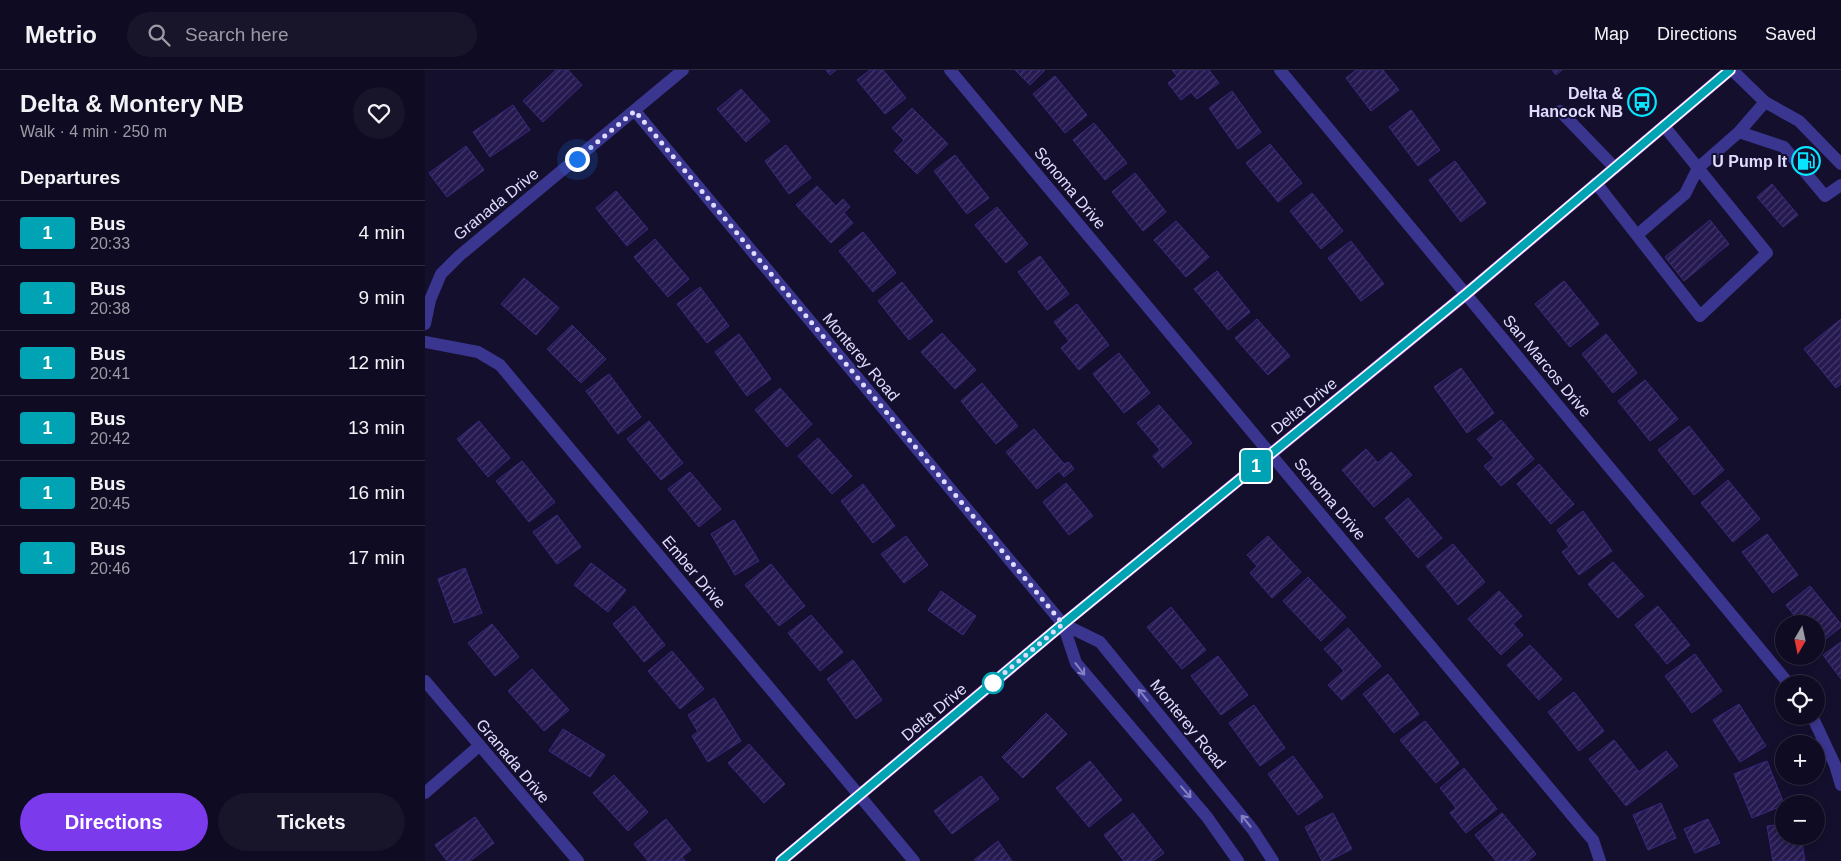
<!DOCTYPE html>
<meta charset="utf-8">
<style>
body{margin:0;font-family:Helvetica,sans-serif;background:#18142a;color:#f1f3f6;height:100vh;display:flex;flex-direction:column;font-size:19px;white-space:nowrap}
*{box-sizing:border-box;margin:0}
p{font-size:16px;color:#9b9ba5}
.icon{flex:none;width:28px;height:28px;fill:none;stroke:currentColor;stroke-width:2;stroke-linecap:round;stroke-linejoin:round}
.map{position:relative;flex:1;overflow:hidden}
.drawer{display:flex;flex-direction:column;background:#0f0b22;width:425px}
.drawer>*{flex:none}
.badge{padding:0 10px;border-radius:4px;font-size:18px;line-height:32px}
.needle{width:32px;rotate:189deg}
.controls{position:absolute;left:1350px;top:545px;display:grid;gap:10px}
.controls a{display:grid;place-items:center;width:50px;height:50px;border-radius:50%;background:#0f0b22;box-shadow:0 2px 8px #0003,0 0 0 1px #2f2b40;font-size:25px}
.you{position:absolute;width:25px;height:25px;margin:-12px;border:4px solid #fff;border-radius:50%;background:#1a73e8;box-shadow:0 0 0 8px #1a73e833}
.map>.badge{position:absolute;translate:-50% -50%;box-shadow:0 0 0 2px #fff}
h2{padding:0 20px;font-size:19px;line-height:45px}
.round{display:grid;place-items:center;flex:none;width:52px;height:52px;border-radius:26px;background:#18142a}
.head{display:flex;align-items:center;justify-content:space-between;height:85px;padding:0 20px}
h1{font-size:24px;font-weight:600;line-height:38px}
.primary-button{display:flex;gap:10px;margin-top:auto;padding:10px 20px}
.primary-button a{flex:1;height:58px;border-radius:30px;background:#7c3aed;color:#fff;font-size:20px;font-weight:600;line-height:58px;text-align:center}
.primary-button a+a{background:#18142a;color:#f1f3f6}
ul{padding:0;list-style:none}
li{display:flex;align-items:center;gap:15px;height:65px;padding:0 20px;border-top:1px solid #2f2b40}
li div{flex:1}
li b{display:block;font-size:19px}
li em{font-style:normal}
li .badge{min-width:55px;font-weight:700;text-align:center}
header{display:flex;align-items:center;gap:30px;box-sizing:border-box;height:70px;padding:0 25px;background:#0f0b22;border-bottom:1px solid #2f2b40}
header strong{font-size:24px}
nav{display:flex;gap:28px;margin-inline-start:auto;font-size:18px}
.search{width:350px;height:45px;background:#18142a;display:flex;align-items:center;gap:12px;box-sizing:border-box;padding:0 18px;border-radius:28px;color:#9b9ba5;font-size:19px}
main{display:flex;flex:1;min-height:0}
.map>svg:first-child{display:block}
</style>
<header>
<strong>Metrio</strong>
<div class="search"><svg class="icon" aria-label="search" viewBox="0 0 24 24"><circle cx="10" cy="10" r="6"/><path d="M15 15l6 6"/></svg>Search here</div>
<nav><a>Map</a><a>Directions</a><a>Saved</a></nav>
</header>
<main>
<section class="drawer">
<div class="head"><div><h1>Delta &amp; Montery NB</h1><p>Walk · 4 min · 250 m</p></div><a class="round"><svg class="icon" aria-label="heart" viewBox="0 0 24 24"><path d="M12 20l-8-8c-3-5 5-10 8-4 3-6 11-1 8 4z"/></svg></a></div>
<h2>Departures</h2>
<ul>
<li><span class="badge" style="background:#00a3b4;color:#fff">1</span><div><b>Bus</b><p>20:33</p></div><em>4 min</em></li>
<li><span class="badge" style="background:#00a3b4;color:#fff">1</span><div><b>Bus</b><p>20:38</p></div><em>9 min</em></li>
<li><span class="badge" style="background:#00a3b4;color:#fff">1</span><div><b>Bus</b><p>20:41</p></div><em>12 min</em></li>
<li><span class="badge" style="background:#00a3b4;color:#fff">1</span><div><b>Bus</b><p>20:42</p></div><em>13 min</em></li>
<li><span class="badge" style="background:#00a3b4;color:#fff">1</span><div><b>Bus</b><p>20:45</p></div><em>16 min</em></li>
<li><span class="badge" style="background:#00a3b4;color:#fff">1</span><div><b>Bus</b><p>20:46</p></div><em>17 min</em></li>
</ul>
<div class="primary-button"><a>Directions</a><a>Tickets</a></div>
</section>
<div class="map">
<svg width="1416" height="791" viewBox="0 0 1416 791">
<defs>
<pattern id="building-hatch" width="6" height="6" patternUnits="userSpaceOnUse" patternTransform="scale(1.25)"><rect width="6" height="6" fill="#251950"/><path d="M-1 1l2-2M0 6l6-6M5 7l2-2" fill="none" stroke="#443a6a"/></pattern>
</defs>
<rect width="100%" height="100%" fill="#140f2d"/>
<path fill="url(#building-hatch)" stroke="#3b297e" d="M131 0H143L157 15 118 52 98 31Z
M401 0H411L405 5Z
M445 0H458L481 28 460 44 432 10Z
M590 0H620L605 15Z
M747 0H784L794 13 772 29 766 22 756 30 743 13 752 6Z
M931 0H958L974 20 946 41 921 8Z
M1127 0H1137L1131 5Z
M630 6 662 45 640 63 608 24Z
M316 19 345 51 321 72 292 39Z
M807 21 836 62 813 79 784 38Z
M88 35 105 60 65 87 48 62Z
M487 38 523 74 492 104 469 81 479 70 467 58Z
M986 40 1015 80 993 96 964 57Z
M669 53 702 93 680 110 648 70Z
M845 74 877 113 853 132 821 93Z
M361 75 386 108 364 124 340 91Z
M41 76 59 100 22 127 4 103Z
M530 85 564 128 542 144 509 101Z
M1030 91 1061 133 1036 152 1004 110Z
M710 103 741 142 718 161 687 122Z
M1347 114 1373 145 1358 157 1332 127Z
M392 116 411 136 418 129 425 137 419 143 428 153 406 173 371 135Z
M191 121 223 159 202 176 171 138Z
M887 123 918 161 896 179 865 141Z
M572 137 603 174 581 193 550 155Z
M1285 150 1304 174 1259 211 1240 187Z
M751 151 784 187 761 207 729 170Z
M438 162 471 203 448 222 414 181Z
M230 169 264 209 243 227 209 187Z
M926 171 959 214 936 231 903 188Z
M615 186 644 224 622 240 593 202Z
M792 201 825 242 803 260 769 219Z
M99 208 134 238 111 265 76 234Z
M1139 211 1174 254 1145 277 1110 234Z
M477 212 508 251 484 270 453 231Z
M275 217 304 256 282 273 252 234Z
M652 234 684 275 654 300 636 278 644 271 629 252Z
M832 249 865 286 843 305 810 268Z
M1416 249V314L1411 318 1379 279Z
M147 255 181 289 156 313 122 279Z
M517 263 551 300 530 319 496 282Z
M314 264 346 309 322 326 290 282Z
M1181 264 1212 303 1188 323 1157 284Z
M694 283 725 323 699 343 668 304Z
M1036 298 1069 343 1042 363 1009 317Z
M184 304 216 347 193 364 161 321Z
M1220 310 1253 349 1225 371 1193 331Z
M557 313 593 356 571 374 536 331Z
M355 318 387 354 362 377 330 340Z
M734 335 767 373 738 398 728 386 735 380 712 353Z
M1076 350 1109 389 1076 416 1059 396 1069 388 1052 369Z
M54 351 85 388 63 407 32 369Z
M224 351 258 393 236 410 202 369Z
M1264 356 1299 400 1269 425 1233 380Z
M609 359 639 394 644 392 649 399 639 407 634 401 612 419 581 382Z
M393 368 427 406 407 424 373 386Z
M941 379 953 393 966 382 987 405 949 437 917 400Z
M97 391 130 432 104 452 71 411Z
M1114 394 1149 434 1126 454 1092 414Z
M265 402 296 439 274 457 243 419Z
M1303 410 1335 449 1308 472 1276 433Z
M641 413 668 446 644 465 618 432Z
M438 414 470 456 448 473 416 431Z
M983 428 1017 468 993 488 960 448Z
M1158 441 1187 481 1154 505 1137 482 1144 477 1132 460Z
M132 445 156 477 132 494 108 462Z
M309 450 334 491 310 505 286 464Z
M1342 464 1373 505 1348 523 1317 482Z
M481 466 503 495 479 513 456 484Z
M843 466 876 502 847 528 825 503 832 496 822 485Z
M1028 474 1060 512 1033 535 1001 496Z
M1188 492 1219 526 1193 548 1163 514Z
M166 493 201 520 183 542 149 515Z
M346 494 380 536 354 556 320 515Z
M40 498 57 543 29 553 13 509Z
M883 507 921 547 896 571 858 531Z
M1385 516 1416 554V557L1393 575 1391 573V554H1376L1361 535Z
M516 521 551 546 538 565 503 540Z
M1074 521 1097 546 1088 554 1098 565 1076 585 1043 549Z
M209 536 240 575 219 592 188 554Z
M1233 536 1265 575 1242 594 1210 555Z
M746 537 781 580 757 599 722 557Z
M386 545 418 582 395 601 363 563Z
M67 554 94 587 70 606 43 573Z
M923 558 956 596 917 630 903 615 919 601 899 579Z
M1416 572V609L1398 585Z
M1105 575 1137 609 1114 630 1082 595Z
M247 581 279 619 255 639 223 601Z
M1270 584 1297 621 1267 643 1240 606Z
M793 586 823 625 796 645 766 606Z
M428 590 457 630 431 649 402 609Z
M107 599 144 640 119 661 83 621Z
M963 604 994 644 969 663 938 624Z
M1149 622 1179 661 1154 681 1123 642Z
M289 628 316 671 283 692 267 666 273 662 263 645Z
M1314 634 1341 676 1315 692 1288 650Z
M829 635 860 678 835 696 804 653Z
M621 643 642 664 598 708 577 687Z
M1000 651 1034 693 1011 713 975 670Z
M138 659 180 685 165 707 124 681Z
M1189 670 1214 702 1241 681 1253 696 1201 736 1164 689Z
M324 674 360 714 339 733 303 693Z
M868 686 898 727 873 745 843 704Z
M665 691 697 730 664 757 631 718Z
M1342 691 1359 734V735L1327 748 1309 704Z
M1039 698 1072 739 1041 763 1025 743 1031 738 1015 718Z
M189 705 223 742 203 761 168 723Z
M556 706 574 729 527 764 509 741Z
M1236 733 1251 768 1223 780 1208 745Z
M708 743 739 783 728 791H699L679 765Z
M908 743 927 779 903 791H897L880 757Z
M1077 743 1111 784 1103 791H1071L1050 765Z
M50 747 69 773 45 791H22L10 775Z
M241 749 266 780 257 787 260 791H223L209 774Z
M1283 749 1295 773 1270 783 1259 759Z
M1359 754V766H1376L1380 791H1348L1342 756Z
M573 771 587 791 549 790Z"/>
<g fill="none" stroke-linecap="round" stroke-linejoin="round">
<path stroke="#3a3690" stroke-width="12" d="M525 0 1160 761 1168 770 1175 791
M855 0 1364 614
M1307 0 1340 32 1374 51 1416 94
M210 41 638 554 651 593 782 747 813 791
M1135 41 1190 98
M1314 62 1359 77 1400 126 1416 115
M1171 113 1275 246 1342 183 1239 56
M1212 165 1260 124 1273 98 1314 62 1340 32
M0 254 5 230 16 204 34 186 258 0
M0 272 53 282 75 295 489 791
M638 554 675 572 828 760 848 791
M0 611 153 791
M1387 646 1410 695 1416 715
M0 723 54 676"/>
<path stroke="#c563ff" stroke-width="12" d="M356 791 638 554 1041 224 1305 0"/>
</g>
<defs><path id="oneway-shaft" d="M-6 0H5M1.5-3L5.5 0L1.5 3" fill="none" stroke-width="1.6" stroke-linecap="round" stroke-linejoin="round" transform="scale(1.25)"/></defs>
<g stroke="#8581c2">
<use href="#oneway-shaft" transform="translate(655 599) rotate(52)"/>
<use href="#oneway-shaft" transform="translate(718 625) rotate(-129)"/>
<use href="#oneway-shaft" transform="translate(761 722) rotate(49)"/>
<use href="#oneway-shaft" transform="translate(821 751) rotate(-129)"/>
</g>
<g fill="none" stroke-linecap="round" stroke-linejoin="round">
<defs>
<path id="line" d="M356 791 638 554 1041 224 1305 0"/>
</defs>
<use href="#line" stroke="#fff" stroke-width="11"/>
<use href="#line" stroke="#00a3b4" stroke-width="8"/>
<path stroke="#e0dcff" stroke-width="5" stroke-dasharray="0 9" d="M152 89 210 41 638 554 564 616 568 613"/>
</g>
<defs>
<symbol id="bus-ring" viewBox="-11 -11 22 22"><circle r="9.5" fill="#140f2d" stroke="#08e5ff" stroke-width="1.5"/><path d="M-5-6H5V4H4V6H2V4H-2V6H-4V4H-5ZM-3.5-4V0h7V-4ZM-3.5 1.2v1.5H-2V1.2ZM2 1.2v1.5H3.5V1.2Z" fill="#08e5ff"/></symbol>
<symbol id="fuel-ring" viewBox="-11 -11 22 22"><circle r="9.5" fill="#140f2d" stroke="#08e5ff" stroke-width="1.5"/><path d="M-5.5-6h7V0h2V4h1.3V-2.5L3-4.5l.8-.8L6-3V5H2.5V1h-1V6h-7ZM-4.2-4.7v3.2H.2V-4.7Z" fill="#08e5ff"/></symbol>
</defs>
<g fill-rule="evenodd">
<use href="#bus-ring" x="1201" y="16" width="32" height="32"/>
<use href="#fuel-ring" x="1365" y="75" width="32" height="32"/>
</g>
<circle fill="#fff" stroke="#00a3b4" stroke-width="2.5" cx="568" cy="613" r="10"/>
<g text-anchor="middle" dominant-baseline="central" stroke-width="4" stroke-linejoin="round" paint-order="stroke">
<g font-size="16" font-weight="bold" fill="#e0dcff" stroke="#140f2d" text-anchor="end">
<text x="1198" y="23">Delta &amp;<tspan x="1198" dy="18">Hancock NB</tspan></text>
<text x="1362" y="91">U Pump It</text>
</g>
<g font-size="16" fill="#e0dcff" stroke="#140f2d">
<text transform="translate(645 118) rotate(50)">Sonoma Drive</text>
<text transform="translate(71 134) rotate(-39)">Granada Drive</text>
<text transform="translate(436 287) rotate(50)">Monterey Road</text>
<text transform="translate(1122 296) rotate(50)">San Marcos Drive</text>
<text transform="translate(879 336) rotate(-39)">Delta Drive</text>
<text transform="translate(905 429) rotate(50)">Sonoma Drive</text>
<text transform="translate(269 502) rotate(50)">Ember Drive</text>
<text transform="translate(509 642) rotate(-40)">Delta Drive</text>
<text transform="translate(763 654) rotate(51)">Monterey Road</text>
<text transform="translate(88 691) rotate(50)">Granada Drive</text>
</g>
</g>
</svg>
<div class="controls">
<a><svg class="needle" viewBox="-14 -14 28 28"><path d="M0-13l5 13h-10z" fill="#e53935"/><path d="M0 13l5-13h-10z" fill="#9b9ba5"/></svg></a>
<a><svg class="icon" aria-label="locate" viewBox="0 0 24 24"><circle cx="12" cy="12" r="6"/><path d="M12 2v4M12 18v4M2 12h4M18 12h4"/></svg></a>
<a>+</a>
<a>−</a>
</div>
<div class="you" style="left:152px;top:89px"></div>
<b class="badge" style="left:831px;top:396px;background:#00a3b4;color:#fff">1</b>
</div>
</main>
